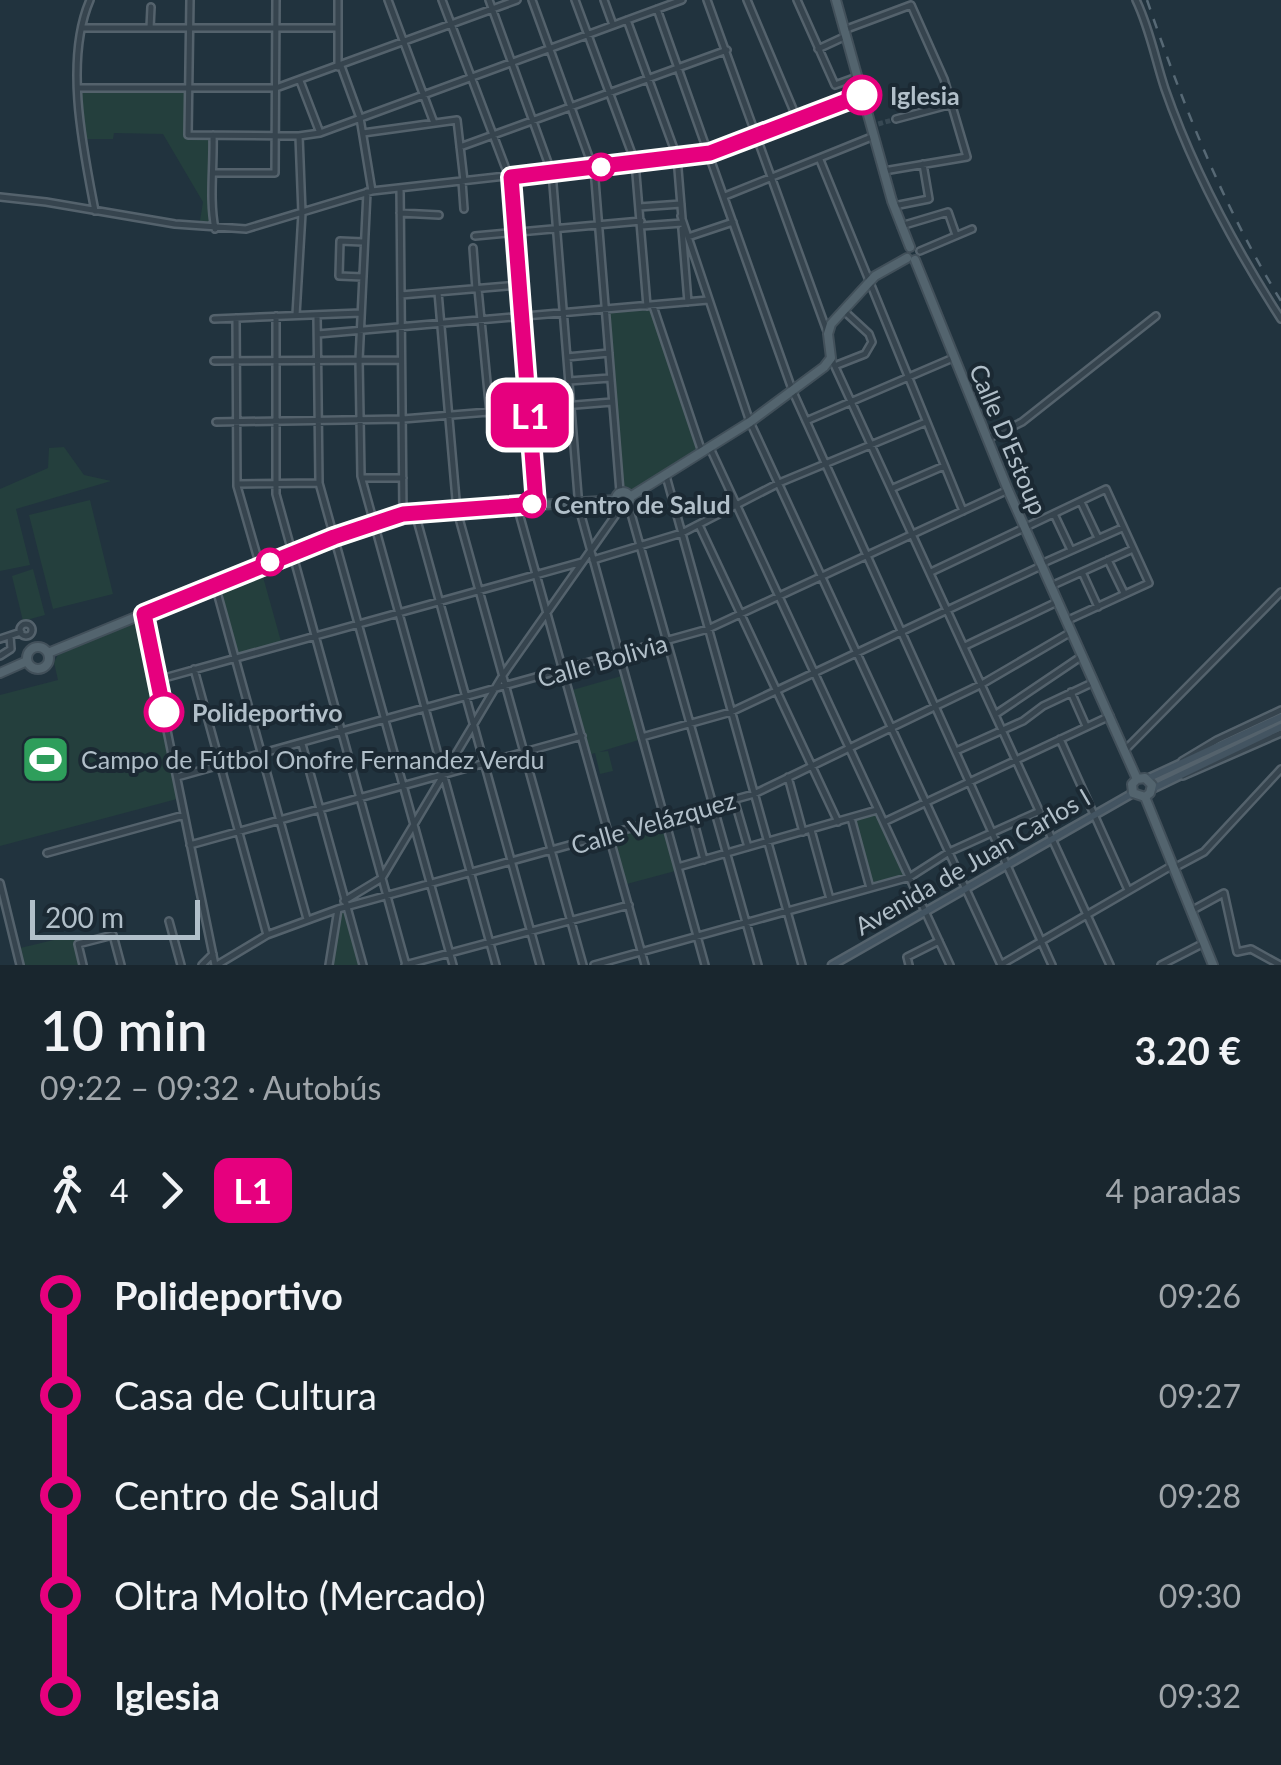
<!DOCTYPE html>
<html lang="es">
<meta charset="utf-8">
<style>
body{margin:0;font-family:Lato,sans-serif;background:#222e36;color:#f1f3f6;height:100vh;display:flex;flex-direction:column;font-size:38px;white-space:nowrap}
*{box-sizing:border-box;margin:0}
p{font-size:32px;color:#9fa5aa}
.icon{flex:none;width:55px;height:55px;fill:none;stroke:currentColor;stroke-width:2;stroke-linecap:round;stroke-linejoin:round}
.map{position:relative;height:965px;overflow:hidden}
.panel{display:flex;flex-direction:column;background:#19262e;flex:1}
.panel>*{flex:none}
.badge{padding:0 20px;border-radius:15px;font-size:35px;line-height:65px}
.scale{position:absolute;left:30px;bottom:25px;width:170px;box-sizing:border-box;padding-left:10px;border:5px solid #b1bfc9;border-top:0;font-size:28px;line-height:35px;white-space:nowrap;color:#b1bfc9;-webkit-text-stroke:8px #1b2933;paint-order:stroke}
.map>.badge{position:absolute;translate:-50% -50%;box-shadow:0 0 0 5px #fff}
.legs{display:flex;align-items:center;gap:15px;height:110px;padding:0 40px;font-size:32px}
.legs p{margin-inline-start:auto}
.overview{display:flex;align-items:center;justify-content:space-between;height:170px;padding:0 40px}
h1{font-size:55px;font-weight:600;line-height:75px}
ul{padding:0 40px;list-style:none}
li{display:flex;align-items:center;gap:35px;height:100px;font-size:38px}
li i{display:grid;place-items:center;width:15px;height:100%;margin:0 12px;background:currentColor}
li i::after{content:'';width:25px;height:25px;margin:-12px;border:8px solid;border-radius:50%;background:#19262e}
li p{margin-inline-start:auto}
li:first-child i{background:linear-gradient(#0000 50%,currentColor 0)}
li:last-child i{background:linear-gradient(currentColor 50%,#0000 0)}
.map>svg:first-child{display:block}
</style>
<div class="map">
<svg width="1281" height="965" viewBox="0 0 1281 965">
<rect width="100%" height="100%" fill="#21333e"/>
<path fill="#243f3d" d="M79 88H189L188 135H213L215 229 199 227 203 202 163 134 114 133 113 139H82Z
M653 306 702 452 628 496 620 497 606 310Z
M64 447 84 475 111 481 16 509 30 565 0 571V489L48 468 49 448Z
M90 500 113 594 53 609 29 515Z
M260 566 282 645 234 658 214 584Z
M33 569 45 615 23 621 12 576Z
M135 622 141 625 177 799 0 846V695L58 680 54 662 58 655Z
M625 675 642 739 599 752 608 751 613 771 600 774 595 753 587 755 569 691Z
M878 810 910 877 870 888 851 818Z
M665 818 679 870 623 885 609 834Z
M346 906 363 965H329L338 909Z
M75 935 83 965H20L16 949Z"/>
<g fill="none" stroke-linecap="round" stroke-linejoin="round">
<path stroke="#374853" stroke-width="5" stroke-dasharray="5 2.5" stroke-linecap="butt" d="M871 126 896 119"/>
<defs>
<path id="street" d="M90 0C64 60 83 149 95 211
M190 0 188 135 299 136 320 133 682 0
M338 0V67
M388 0 434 123
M442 0 509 177
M489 0 551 171
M532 0 593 168
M575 0 635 162 647 306
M604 0 613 25
M707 0 828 334
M747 0 798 121
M797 0 835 85 857 77
M1136 0C1150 29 1155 59 1165 89 1194 172 1234 246 1281 319
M657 9 793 392 1052 965
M627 20 677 157 682 218
M82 28H338
M150 28 151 7
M844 30 911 5 944 79 967 157 884 171
M818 49 846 36
M341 66 360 118 372 191
M300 81 320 133
M79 88H276L517 0
M896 119 952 104
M363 133 457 120 464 181
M213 135C214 167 209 199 215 229
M460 147 727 50
M820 160 963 511
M594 168 620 492
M552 172 579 508 705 965
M214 173H275L276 0
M511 177 536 503
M462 181 464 209
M400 188 403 514
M367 192 359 360 361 476 496 965
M725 196 874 136
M0 197 46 202 175 224 246 229 372 191 710 153 862 95
M894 206 929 199 923 164
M639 207 681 204
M400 213 439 215
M681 216 750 422 1001 965
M641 226 682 223
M901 226 948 212 956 235
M682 229 688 302
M475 236 641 221
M688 237 733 222
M473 248 476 289
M920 251 972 229
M363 277 339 276 340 241 363 242
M478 289 490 413
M438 292 457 511 583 965
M401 295 520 285
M653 306 702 452
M296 315 302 213 299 136
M317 315 319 483 453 965
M276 316V494L406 965
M236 318 237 486 260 566
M214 319 361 313
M318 334 708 300
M567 357 609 353
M831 358 1110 965
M214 361 401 360
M837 365 865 354 872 342 869 334 843 310
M569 381 610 378
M806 421 953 358
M216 422 403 419 612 402
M987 439 1022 422 1156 316
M710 448 950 965
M666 476 802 965
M362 478H403
M237 484 319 483
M893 488 944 466
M1081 502 1098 538
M628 503 758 965
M517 506 645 965
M415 513 540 965
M1054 514 1071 550
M699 525 838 822
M593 560 682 533 779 483 926 422
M1108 560 1124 593
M1041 564 1122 528
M931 572 1106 489 1149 583 1066 621
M1082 572 1133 549
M215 585 307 919
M1051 586 1082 572 1098 607
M143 613 215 965
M20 630a6 6 0 1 1 12 0a6 6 0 1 1-12 0Z
M0 639 21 632
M965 646 1057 602
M0 656 11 649 10 636
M194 669 267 935
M157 680 582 562
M1071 692 1086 726
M996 714 1082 656
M642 737 731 712 1041 566
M1060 739 1128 890
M302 744 363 965
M1125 750 1281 592
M956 751 1023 721 1043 706 1094 682
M1182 761 1217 740 1281 710
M1183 776 1281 733
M177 777 708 629 1008 490
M788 777 803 832
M734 799 748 847
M691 811 704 860
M851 818 870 888
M884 822 1110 716
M811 830 830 899
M190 845 582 736
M47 853 184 815
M678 867 877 810
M1174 868 1204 852 1281 769
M0 883 20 965
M344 901 382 878 503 675 622 506
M1191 911 1224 893 1237 952 1251 949 1280 965
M169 921 181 965
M1002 964 1173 865
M83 965 78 944 113 935 121 965
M202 965 213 954
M217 965 267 935 338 909 754 794 982 684 1071 632
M329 965 338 909
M405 965 629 905
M594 965 910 877 949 852 1040 811
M909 965 907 957 939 941
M1161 965 1204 943"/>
<path id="secondary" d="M1147 779 1281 717
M1152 789 1281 727
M832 965 1133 793"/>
<path id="primary" d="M836 0 892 201 910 247
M915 260 1008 490 1137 779
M616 499a7 7 0 1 1 14 0a7 7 0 1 1-14 0Z
M630 497 750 422 824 367 831 358 828 334 831 324 875 276 907 258
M27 658a11 11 0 1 1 22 0a11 11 0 1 1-22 0Z
M48 653 260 566 403 514 615 500
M0 673 27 661
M1137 779 1145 778 1152 785 1150 793 1145 797
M1137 779 1132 784 1133 793 1145 797
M1145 797 1213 965"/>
</defs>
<use href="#street" stroke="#54626c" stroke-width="10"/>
<use href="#secondary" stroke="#54626c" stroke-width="11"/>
<use href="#primary" stroke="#42505a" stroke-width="12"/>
<use href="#street" stroke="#36444e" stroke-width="5"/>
<use href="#secondary" stroke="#435461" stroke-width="6"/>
<use href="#primary" stroke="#53646e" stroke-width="8"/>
<path stroke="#576975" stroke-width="2.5" stroke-dasharray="10 10" stroke-linecap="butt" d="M1147 0C1183 105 1223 206 1281 301"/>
</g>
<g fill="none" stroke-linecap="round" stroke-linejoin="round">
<defs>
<path id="line-1" d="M164 712 144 614 334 537 403 514 536 504 511 177 710 153 862 95"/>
</defs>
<use href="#line-1" stroke="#fff" stroke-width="22"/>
<use href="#line-1" stroke="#e6007e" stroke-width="15"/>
</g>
<defs>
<symbol id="stadium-square" viewBox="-11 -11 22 22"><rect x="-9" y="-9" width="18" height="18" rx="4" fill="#2e9e5b" stroke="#1b2933"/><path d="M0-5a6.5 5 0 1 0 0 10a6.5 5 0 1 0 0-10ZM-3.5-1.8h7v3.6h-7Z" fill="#fff"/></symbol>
</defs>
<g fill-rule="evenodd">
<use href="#stadium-square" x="18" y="732" width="55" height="55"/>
</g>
<g fill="#fff" stroke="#e6007e" stroke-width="5">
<circle cx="862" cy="95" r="18"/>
<circle cx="601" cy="167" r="12"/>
<circle cx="532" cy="504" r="12"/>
<circle cx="270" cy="562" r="12"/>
<circle cx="164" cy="712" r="18"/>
</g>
<g text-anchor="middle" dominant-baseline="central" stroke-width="8" stroke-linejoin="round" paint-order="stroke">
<g font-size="25" font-weight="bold" fill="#b1bfc9" stroke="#1b2933" text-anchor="start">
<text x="890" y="95">Iglesia</text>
<text x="554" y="504">Centro de Salud</text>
<text x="192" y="712">Polideportivo</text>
</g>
<g font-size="25" fill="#b1bfc9" stroke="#1b2933">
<text transform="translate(1009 439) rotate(67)">Calle D'Estoup</text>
<text transform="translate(602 660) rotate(-16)">Calle Bolivia</text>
<text transform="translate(653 822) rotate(-16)">Calle Velázquez</text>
<text transform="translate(972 861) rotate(-30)">Avenida de Juan Carlos I</text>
</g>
<g font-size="25" fill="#b1bfc9" stroke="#1b2933" text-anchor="start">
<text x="81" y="759">Campo de Fútbol Onofre Fernandez Verdu</text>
</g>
</g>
</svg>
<div class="scale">200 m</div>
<b class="badge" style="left:530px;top:415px;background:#e6007e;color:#fff">L1</b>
</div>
<section class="panel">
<div class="overview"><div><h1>10 min</h1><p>09:22 – 09:32 · Autobús</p></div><b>3.20 €</b></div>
<div class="legs"><svg class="icon" aria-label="walk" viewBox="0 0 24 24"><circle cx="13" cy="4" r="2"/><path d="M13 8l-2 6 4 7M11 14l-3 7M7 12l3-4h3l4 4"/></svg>4<svg class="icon" aria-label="forward" viewBox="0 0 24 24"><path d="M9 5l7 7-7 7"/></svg><b class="badge" style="background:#e6007e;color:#fff">L1</b><p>4 paradas</p></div>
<ul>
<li><i style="color:#e6007e"></i><b>Polideportivo</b><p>09:26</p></li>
<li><i style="color:#e6007e"></i><span>Casa de Cultura</span><p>09:27</p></li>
<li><i style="color:#e6007e"></i><span>Centro de Salud</span><p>09:28</p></li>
<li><i style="color:#e6007e"></i><span>Oltra Molto (Mercado)</span><p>09:30</p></li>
<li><i style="color:#e6007e"></i><b>Iglesia</b><p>09:32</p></li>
</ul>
</section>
